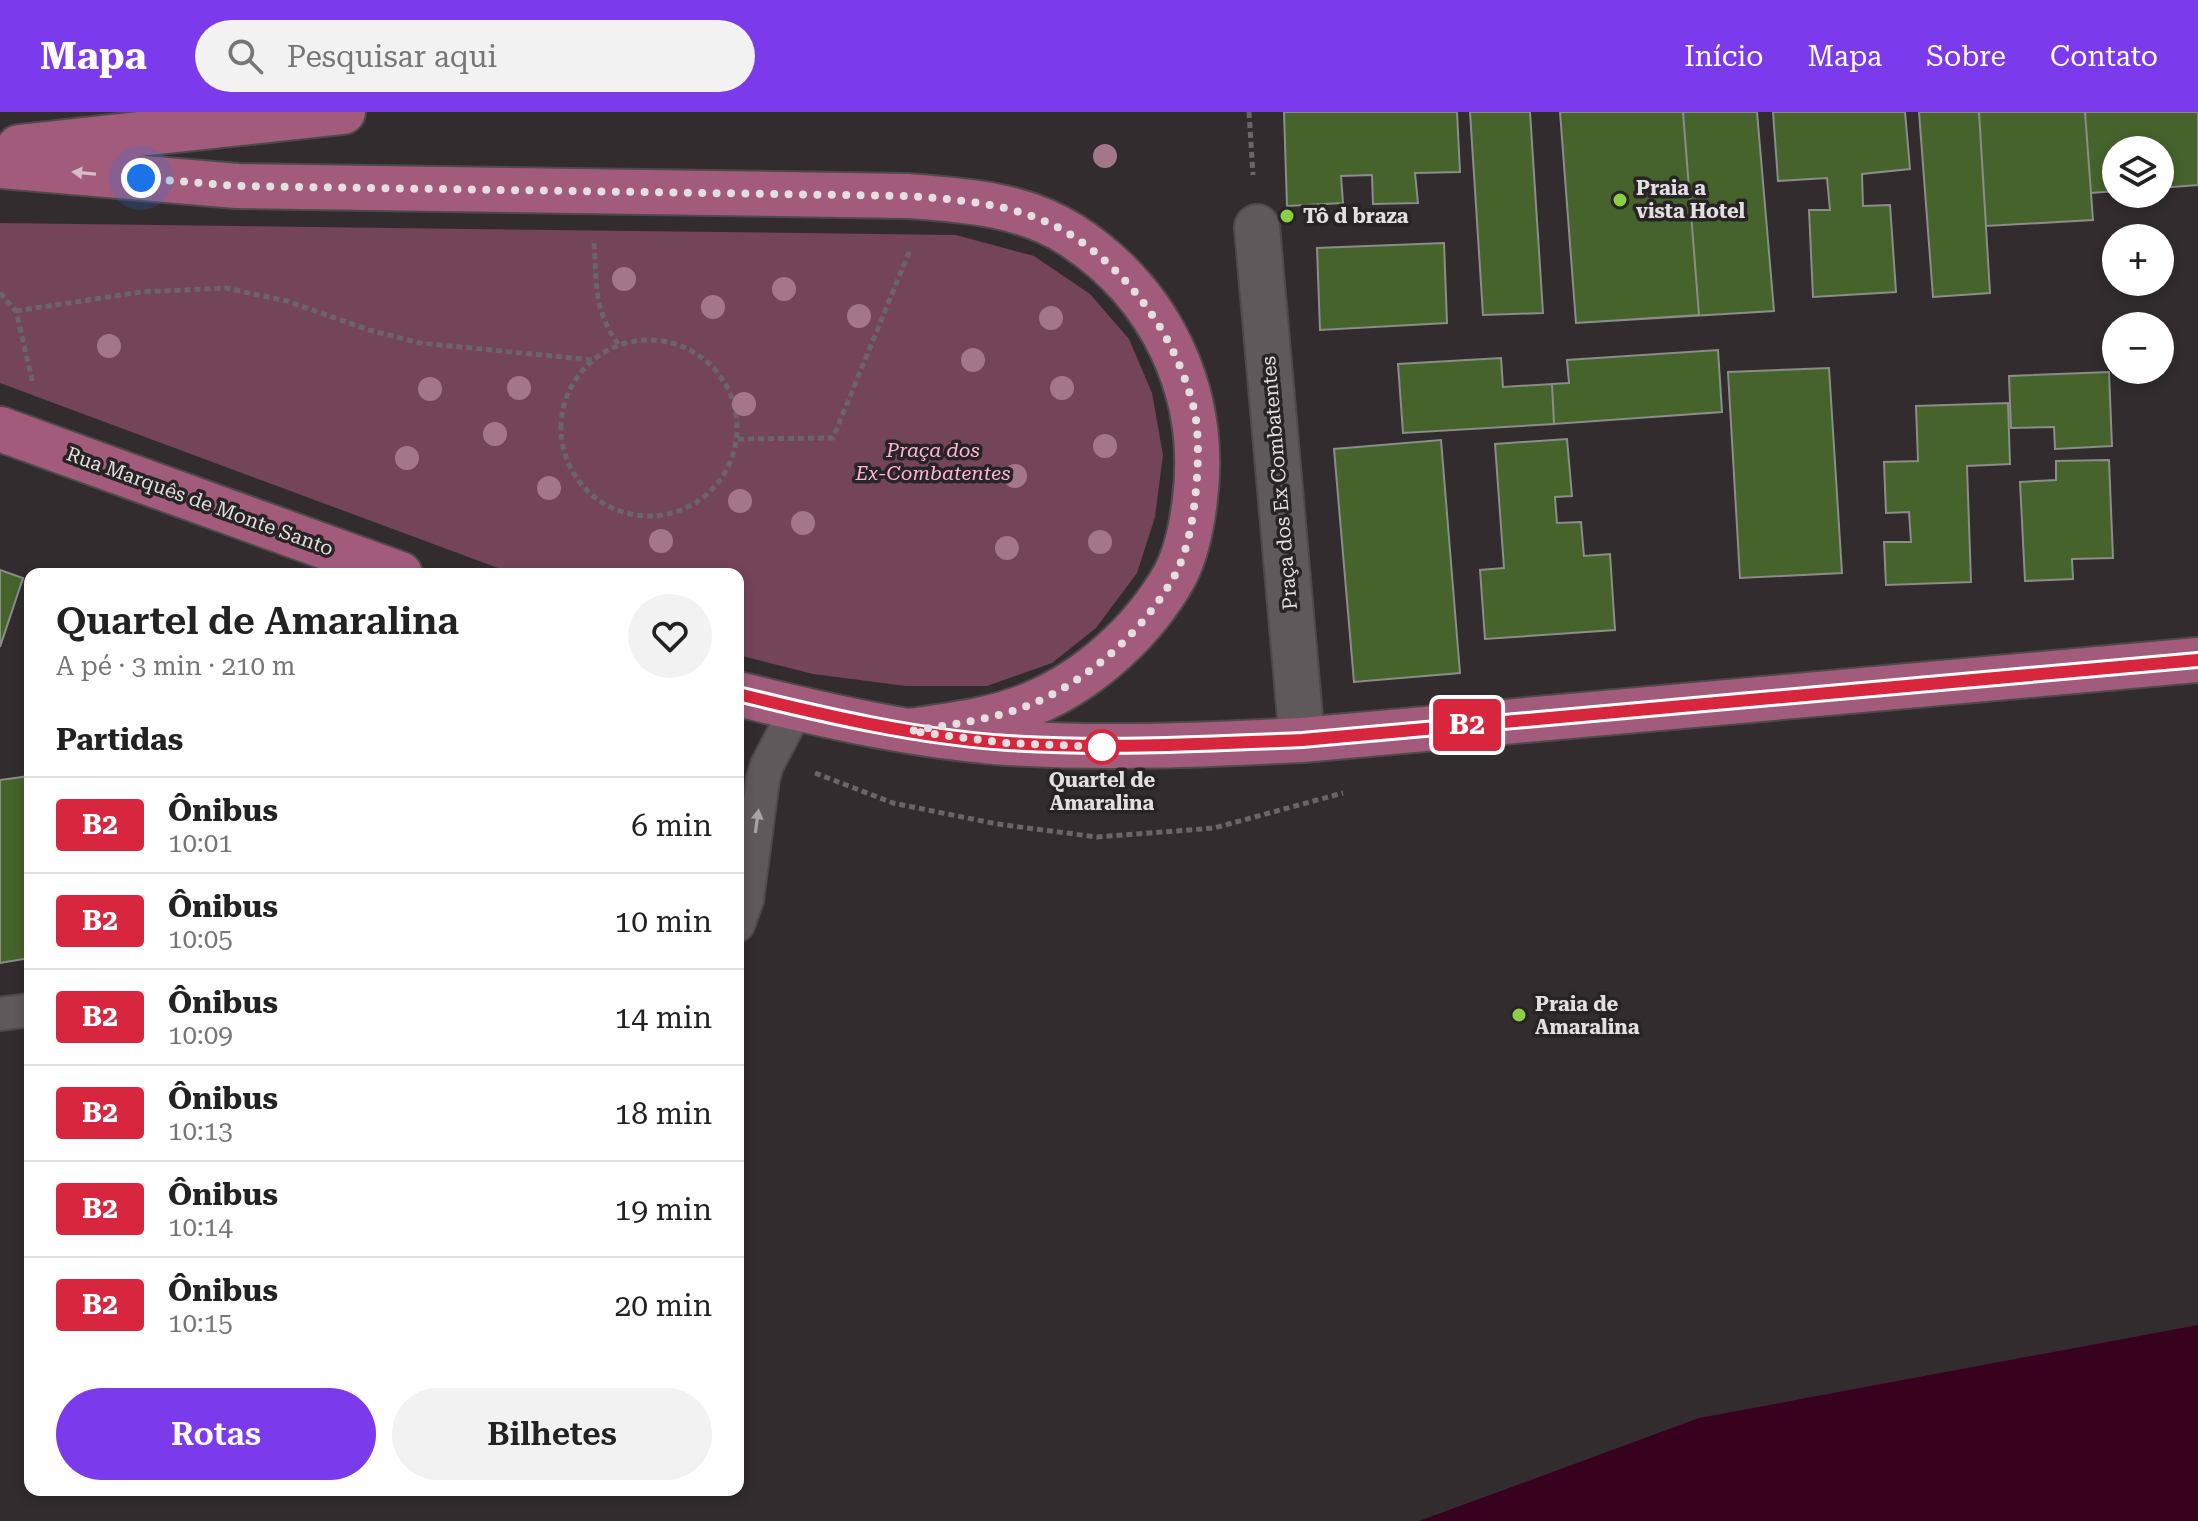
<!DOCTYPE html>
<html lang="pt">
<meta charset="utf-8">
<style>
body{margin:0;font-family:"Roboto Serif",serif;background:#f2f2f2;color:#222;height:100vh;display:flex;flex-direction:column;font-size:30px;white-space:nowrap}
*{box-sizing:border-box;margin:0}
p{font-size:26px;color:#767676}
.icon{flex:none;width:44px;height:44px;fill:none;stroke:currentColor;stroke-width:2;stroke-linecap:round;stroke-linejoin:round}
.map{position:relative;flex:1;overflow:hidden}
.details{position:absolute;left:24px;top:456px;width:720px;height:928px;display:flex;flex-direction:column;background:#fff;border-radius:16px;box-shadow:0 4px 12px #0003}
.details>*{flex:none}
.badge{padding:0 16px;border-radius:6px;font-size:28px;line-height:52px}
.tools{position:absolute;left:2102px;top:24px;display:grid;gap:16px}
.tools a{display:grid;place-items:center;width:72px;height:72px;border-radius:50%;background:#fff;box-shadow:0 4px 12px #0003;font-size:40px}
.you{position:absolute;width:40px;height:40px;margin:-20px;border:6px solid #fff;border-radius:50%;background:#1a73e8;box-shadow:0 0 0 12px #1a73e833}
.map>.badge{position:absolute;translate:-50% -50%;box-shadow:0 0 0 4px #fff}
h2{padding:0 32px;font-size:30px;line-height:72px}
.round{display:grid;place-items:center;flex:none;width:84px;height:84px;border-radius:42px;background:#f2f2f2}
.summary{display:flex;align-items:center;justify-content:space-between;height:136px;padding:0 32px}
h1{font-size:38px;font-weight:600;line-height:60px}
.cta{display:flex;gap:16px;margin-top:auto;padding:16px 32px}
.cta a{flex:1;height:92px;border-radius:48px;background:#7c3aed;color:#fff;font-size:32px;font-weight:600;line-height:92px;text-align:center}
.cta a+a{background:#f2f2f2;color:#222}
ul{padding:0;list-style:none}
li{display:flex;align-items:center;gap:24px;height:96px;padding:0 32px;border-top:2px solid #e0e0e0}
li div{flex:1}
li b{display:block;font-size:30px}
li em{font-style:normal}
li .badge{min-width:88px;font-weight:700;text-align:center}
header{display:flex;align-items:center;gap:48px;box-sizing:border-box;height:112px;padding:0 40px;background:#7c3aed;color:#fff}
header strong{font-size:38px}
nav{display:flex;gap:44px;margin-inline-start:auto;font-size:28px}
.search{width:560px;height:72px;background:#f2f2f2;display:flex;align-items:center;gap:20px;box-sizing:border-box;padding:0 28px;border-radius:44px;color:#767676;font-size:30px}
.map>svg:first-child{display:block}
</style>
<header>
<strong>Mapa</strong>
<div class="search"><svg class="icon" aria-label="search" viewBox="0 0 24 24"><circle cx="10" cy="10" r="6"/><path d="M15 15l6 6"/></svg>Pesquisar aqui</div>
<nav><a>Início</a><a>Mapa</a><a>Sobre</a><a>Contato</a></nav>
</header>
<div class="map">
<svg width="2198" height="1409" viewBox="0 0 2198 1409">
<rect width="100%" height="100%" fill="#322c2e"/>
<path fill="#744458" d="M0 111 956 123 1034 144 1090 182 1129 227 1152 281 1163 343 1155 405 1137 461 1096 516 1052 551 987 574H906L813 562 738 543V462H514L0 271Z"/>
<path fill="#38021f" d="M2198 1213V1409H1419L1699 1306Z"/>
<path fill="#46632c" stroke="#8a8d88" stroke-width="2" d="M1284 0H1457L1460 60 1415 61 1418 91 1373 92 1372 63 1341 64 1343 91 1287 94Z
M1470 0H1530L1543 201 1483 203Z
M1560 0H1757L1774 199 1576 211Z
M1560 0H1683L1699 203 1576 211Z
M1773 0H1905L1910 57 1862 62 1863 94 1890 93 1896 180 1813 185 1809 98H1830L1827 66 1778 69Z
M1919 0H1979L1990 181 1933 185Z
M1979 0H2085L2093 108 1986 114Z
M2085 0H2198V73L2160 76V38H2116V79L2091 81Z
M1444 131 1447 211 1320 218 1317 136Z
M1718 238 1722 300 1554 312 1552 272 1569 271 1567 248Z
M1501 246 1503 275 1552 272 1554 312 1403 321 1398 252Z
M1829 256 1842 461 1740 466 1728 260Z
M2109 260 2112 334 2055 337 2054 315 2011 316 2009 264Z
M2008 291 2010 352 1967 354 1971 470 1886 473 1884 430H1911L1909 400 1886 401 1884 350 1918 349 1916 294Z
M1567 327 1572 384 1555 385 1557 411 1581 410 1584 444 1610 442 1615 518 1485 527 1480 458 1504 456 1495 332Z
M1441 328 1460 561 1354 570 1334 337Z
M2109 348 2113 446 2072 447 2073 467 2025 469 2020 370 2056 368V349Z
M0 458 23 466 0 535Z
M30 664V846L0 851V668Z"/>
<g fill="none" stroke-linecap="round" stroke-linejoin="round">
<defs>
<path id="service" d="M738 813 747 788 763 667 767 653 797 596
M0 902 30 898"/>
<path id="minor" d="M1257 115 1302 628"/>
<path id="primary" d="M19 35 343 0
M0 54 237 74 908 84C964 88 1023 92 1071 123 1162 182 1208 281 1195 387 1192 413 1187 440 1175 463 1145 517 1091 567 1034 591 995 608 952 613 910 619
M0 317 400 462
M738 582C827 604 917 625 1008 631 1106 637 1204 633 1302 628L2198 548"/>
</defs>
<use href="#service" stroke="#4e4a4b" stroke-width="36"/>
<use href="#minor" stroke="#4e4a4b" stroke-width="48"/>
<use href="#primary" stroke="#4e4a4b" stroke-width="48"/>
<path stroke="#6b6567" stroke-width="5" stroke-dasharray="6 4" stroke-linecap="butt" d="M1249 0 1253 63
M594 131C597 172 593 198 619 233
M0 181 16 199 33 272
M16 199 141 180 226 176 287 189 369 218 420 231 593 248
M561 316a88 88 0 1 1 176 0a88 88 0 1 1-176 0Z
M738 327 833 326 910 138
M815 661 893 691 997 712 1097 725 1214 716 1343 681"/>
<use href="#service" stroke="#5f595b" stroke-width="32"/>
<use href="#minor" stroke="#5f595b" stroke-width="44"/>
<use href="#primary" stroke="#a35b7c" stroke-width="44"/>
</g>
<g fill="#a37788">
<circle cx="1105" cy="44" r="12"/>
<circle cx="624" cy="167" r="12"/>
<circle cx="784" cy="177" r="12"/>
<circle cx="713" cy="195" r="12"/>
<circle cx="859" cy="204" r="12"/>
<circle cx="1051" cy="206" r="12"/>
<circle cx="109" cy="234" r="12"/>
<circle cx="973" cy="248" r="12"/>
<circle cx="519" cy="276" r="12"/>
<circle cx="1062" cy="276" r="12"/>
<circle cx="430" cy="277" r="12"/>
<circle cx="744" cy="292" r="12"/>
<circle cx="495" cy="322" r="12"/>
<circle cx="1105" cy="334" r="12"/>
<circle cx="407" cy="346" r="12"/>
<circle cx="1015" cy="364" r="12"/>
<circle cx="549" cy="376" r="12"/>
<circle cx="740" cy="389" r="12"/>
<circle cx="803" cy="411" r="12"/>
<circle cx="661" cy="429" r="12"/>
<circle cx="1100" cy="430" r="12"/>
<circle cx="1007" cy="436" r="12"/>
</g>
<defs><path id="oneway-solid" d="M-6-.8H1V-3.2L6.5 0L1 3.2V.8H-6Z" transform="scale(2)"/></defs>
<use fill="#d3bec7" href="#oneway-solid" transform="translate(84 61) rotate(-175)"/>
<use fill="#a8a3a4" href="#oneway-solid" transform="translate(757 709) rotate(-82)"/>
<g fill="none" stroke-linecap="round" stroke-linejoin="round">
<defs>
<path id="line" d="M738 582C827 604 917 625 1008 631 1106 637 1204 632 1302 628L2198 548"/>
</defs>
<use href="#line" stroke="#fff" stroke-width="18"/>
<use href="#line" stroke="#d7263d" stroke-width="12"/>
<path stroke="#e3dfe0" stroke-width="8" stroke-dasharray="0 14.4" d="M141 66 237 74 908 84C964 88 1022 92 1071 123 1132 162 1177 227 1194 297 1200 322 1198 362 1195 387 1192 413 1187 440 1175 463 1145 517 1091 567 1034 591 995 608 952 612 910 619L1006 631 1106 635H1102"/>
</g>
<g fill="#8cce45" stroke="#282324" stroke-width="3">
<circle cx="1620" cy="88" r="8"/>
<circle cx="1287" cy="104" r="8"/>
<circle cx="1519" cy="903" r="8"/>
</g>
<circle fill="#fff" stroke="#d7263d" stroke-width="4" cx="1102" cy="635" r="16"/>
<g text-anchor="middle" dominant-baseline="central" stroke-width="7" stroke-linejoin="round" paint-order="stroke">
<g font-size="20" font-weight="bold" fill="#e3dfe0" stroke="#282324" text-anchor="start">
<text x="1636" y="76">Praia a<tspan x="1636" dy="23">vista Hotel</tspan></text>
<text x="1303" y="104">Tô d braza</text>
<text x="1535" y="892">Praia de<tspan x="1535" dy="23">Amaralina</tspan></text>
</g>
<g font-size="20" font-style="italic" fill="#ffb4d2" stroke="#282324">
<text x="933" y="338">Praça dos<tspan x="933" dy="23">Ex-Combatentes</tspan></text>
</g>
<g font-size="20" fill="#e3dfe0" stroke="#282324">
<text transform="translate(1279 371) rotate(-95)">Praça dos Ex Combatentes</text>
<text transform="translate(200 389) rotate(20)">Rua Marquês de Monte Santo</text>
</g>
<g font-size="20" font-weight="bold" fill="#e3dfe0" stroke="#282324">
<text x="1102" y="668">Quartel de<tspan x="1102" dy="23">Amaralina</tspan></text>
</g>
</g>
</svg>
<div class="tools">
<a><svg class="icon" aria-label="layers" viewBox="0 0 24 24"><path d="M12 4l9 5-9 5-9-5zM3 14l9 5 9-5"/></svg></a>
<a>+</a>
<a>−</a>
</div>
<div class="you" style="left:141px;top:66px"></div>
<b class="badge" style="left:1467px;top:613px;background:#d7263d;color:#fff">B2</b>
<section class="details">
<div class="summary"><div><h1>Quartel de Amaralina</h1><p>A pé · 3 min · 210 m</p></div><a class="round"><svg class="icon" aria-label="heart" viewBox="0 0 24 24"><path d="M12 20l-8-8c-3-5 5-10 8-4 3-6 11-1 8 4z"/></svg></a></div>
<h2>Partidas</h2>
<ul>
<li><span class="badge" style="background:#d7263d;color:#fff">B2</span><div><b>Ônibus</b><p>10:01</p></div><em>6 min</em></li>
<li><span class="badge" style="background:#d7263d;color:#fff">B2</span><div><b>Ônibus</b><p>10:05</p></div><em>10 min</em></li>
<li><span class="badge" style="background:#d7263d;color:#fff">B2</span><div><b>Ônibus</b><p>10:09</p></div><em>14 min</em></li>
<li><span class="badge" style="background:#d7263d;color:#fff">B2</span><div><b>Ônibus</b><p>10:13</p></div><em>18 min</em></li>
<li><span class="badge" style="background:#d7263d;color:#fff">B2</span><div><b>Ônibus</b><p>10:14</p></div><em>19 min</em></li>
<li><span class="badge" style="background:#d7263d;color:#fff">B2</span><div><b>Ônibus</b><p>10:15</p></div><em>20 min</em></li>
</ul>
<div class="cta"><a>Rotas</a><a>Bilhetes</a></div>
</section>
</div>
